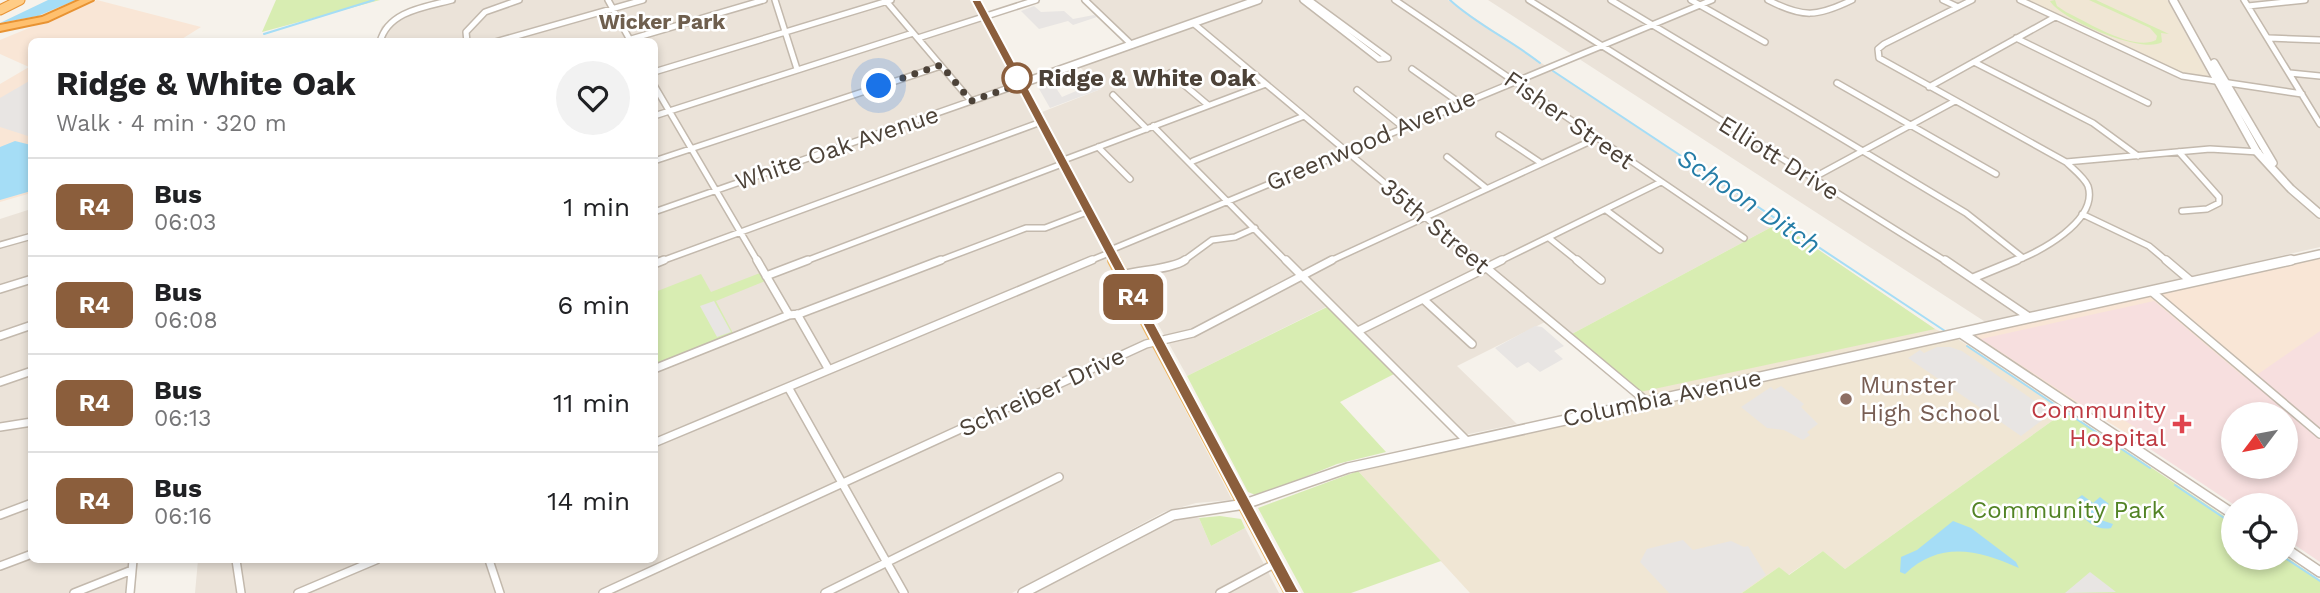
<!DOCTYPE html>
<meta charset="utf-8">
<style>
body{margin:0;font-family:"Work Sans",sans-serif;background:#f2f2f2;color:#202124;height:100vh;display:flex;flex-direction:column;font-size:26px;white-space:nowrap}
*{box-sizing:border-box;margin:0}
p{font-size:23px;color:#757577}
.icon{flex:none;width:38px;height:38px;fill:none;stroke:currentColor;stroke-width:2;stroke-linecap:round;stroke-linejoin:round}
.map{position:relative;flex:1;overflow:hidden}
.side{position:absolute;left:28px;top:38px;width:630px;height:525px;display:flex;flex-direction:column;background:#fff;border-radius:10px;box-shadow:0 4px 10px #0003}
.side>*{flex:none}
.badge{padding:0 14px;border-radius:10px;font-size:24px;line-height:46px}
.needle{width:46px;rotate:238deg}
.buttons{position:absolute;left:2221px;top:402px;display:grid;gap:14px}
.buttons a{display:grid;place-items:center;width:77px;height:77px;border-radius:50%;background:#fff;box-shadow:0 4px 10px #0003;font-size:35px}
.you{position:absolute;width:35px;height:35px;margin:-18px;border:5px solid #fff;border-radius:50%;background:#1a73e8;box-shadow:0 0 0 10px #1a73e833}
.map>.badge{position:absolute;translate:-50% -50%;box-shadow:0 0 0 4px #fff}
.round{display:grid;place-items:center;flex:none;width:74px;height:74px;border-radius:37px;background:#f2f2f2}
.overview{display:flex;align-items:center;justify-content:space-between;height:119px;padding:0 28px}
h1{font-size:33px;font-weight:700;line-height:52px}
ul{padding:0;list-style:none}
li{display:flex;align-items:center;gap:21px;height:98px;padding:0 28px;border-top:2px solid #e0e0e0}
li div{flex:1}
li b{display:block;font-size:26px}
li em{font-style:normal}
li .badge{min-width:77px;font-weight:700;text-align:center}
.map>svg:first-child{display:block}
</style>
<div class="map">
<svg width="2320" height="593" viewBox="0 0 2320 593">
<rect width="100%" height="100%" fill="#f6f2eb"/>
<path fill="#ebe3d9" d="M446 0H972L1232 500 1196 503 1164 512 1012 593H195L198 560H654V42H376L382 26 401 13Z
M1089 0H1448L1779 223 1570 335 1551 319 1457 366 1517 424 1464 435 1334 303 1187 376 1061 151 1042 112 1101 89 1078 65 1136 44Z
M1488 0H2320V247L1987 323Z
M31 209 32 560H138L135 593H0V219Z
M1173 515 1199 518 1211 546 1245 528 1279 593H1028Z"/>
<path fill="#f9e6d6" fill-rule="evenodd" d="M97 0 201 27 177 42H32L31 193 0 202V84L29 67 0 54V40Z
M2320 254V550L2286 506H2247L1961 333ZM2233 415H2286V467H2233Z"/>
<path fill="#f0e6d4" d="M2028 0H2167L2210 79 2189 75 2160 63Z
M1779 223 1935 329 1961 341 2066 411 1845 569 1823 551 1788 575 1779 567 1742 593H1470L1358 471 1649 406 1640 392Z"/>
<path fill="#f7dfdf" fill-rule="evenodd" d="M2154 301 2244 377 2251 379 2320 331V562L2286 539V506H2236L2138 441 2145 434 2106 408 2096 414 1981 339ZM2233 415H2286V467H2233Z"/>
<path fill="#d8edb2" d="M276 0H380L262 32Z
M2055 0 2057 6 2066 12C2087 22 2134 52 2156 40L2157 36 2150 28 2089 0H2096L2169 34 2161 33 2162 42C2143 55 2060 19 2050 1Z
M1779 223 1935 329 1640 392 1570 335Z
M760 273 765 281 716 301 734 335 655 366V292L701 274 711 292Z
M1327 307 1394 374 1340 402 1386 452 1337 464 1258 496 1248 492 1187 376Z
M2066 411 2233 522V558L2286 557 2320 580V593H1742L1779 567 1789 575 1823 551 1845 569Z
M1358 471 1441 561 1351 593H1304L1258 508Z
M1220 516 1241 519 1245 528 1211 546 1199 518Z"/>
<path fill="#e8e5e3" d="M1034 6 1041 12 1064 11 1073 19 1094 15 1097 17 1073 25 1068 21 1039 29 1021 11Z
M31 80V137L0 127V98Z
M1052 82 1062 97 1095 83 1101 89 1050 108 1038 87Z
M714 301 731 332 717 337 700 306Z
M1535 326 1542 327 1564 346 1554 351 1563 359 1540 372 1528 362 1517 368 1495 348Z
M1937 347H1950L1962 351 2052 413 2021 436 1908 358 1920 350 1924 353Z
M1781 386 1804 404 1801 407 1818 424 1807 432 1810 435 1803 440 1784 430 1767 428 1741 407 1771 387 1774 390Z
M1683 540 1693 550 1731 541 1744 547 1748 546 1766 575 1741 593H1669L1640 562 1647 549Z
M2090 572 2116 592 2065 593Z"/>
<path fill="#a5ddf6" d="M48 0H76L38 16 0 23Z
M15 141 31 145V191L0 200V147Z
M2082 495 2093 503 2100 497 2109 504 2098 514 2101 520 2113 524 2111 528C2098 531 2087 522 2079 513L2088 508 2077 499Z
M1953 521 1971 528 2016 562 2019 568C1979 550 1940 540 1905 574L1900 572 1901 557 1917 550Z"/>
<g fill="none" stroke-linecap="round" stroke-linejoin="round">
<path stroke="#a5ddf6" stroke-width="2" d="M1450 0C1477 25 1511 40 1540 63
M264 34 374 0
M1553 71 1945 331
M1967 346 2150 468
M2175 485 2233 524
M2285 558 2320 581"/>
<defs>
<path id="minor-far1" d="M608 0 630 40
M775 0 797 69
M1085 0 1132 45
M1303 0 1379 59 1388 58 1309 0
M1395 0 1744 238
M1529 0 1947 262
M1611 0 1966 213 2023 258
M1691 0 1765 42
M1768 0C1803 18 1817 17 1852 0
M1943 0 1958 7
M1972 0 1884 44 1878 49 1879 58 2066 162C2073 169 2084 177 2088 186 2099 221 2037 254 2012 262
M2020 0 2182 76 2302 94
M2244 0 2320 124
M886 1 971 101
M2248 6 2305 0
M1193 23 1479 262
M918 38 1036 0
M2016 38 2148 103
M2269 38 2320 40
M380 42C388 11 425 7 452 0
M467 42 466 32 485 12 519 0
M495 42 643 0
M621 42 764 0
M1974 62 2093 123 2138 156
M1412 69 1460 103
M654 72 891 0
M1170 73 1208 105
M2290 73 2320 76
M1837 83 1996 174
M654 85 758 262
M1929 87 2055 17
M1357 90 1403 127
M1113 95 1147 129
M654 116 913 33
M1153 126 1287 262
M1499 135 1541 163
M1098 147 1130 179
M2179 152 2219 197V203L2207 209 2182 211
M1447 157 1486 188
M654 161 941 66
M1061 161 1266 84
M1193 161 1304 116
M2066 162 2210 149 2259 152
M1811 179 1955 101
M1606 210 1660 250
M654 212 1020 84
M2082 214 2149 246 2168 262
M1549 238 1579 262
M0 245 32 236
M1108 251 1712 0
M659 262 1041 122
M803 262 1062 164
M936 262 1026 228H1045L1087 212
M1087 262 1109 253
M1182 262 1212 240 1235 237 1255 228
M1328 262 1595 139
M1498 262 1661 182"/>
<path id="minor" d="M757 260 789 315
M1286 260 1466 440
M1477 260 1646 401
M1577 260 1601 280
M1945 260 2029 317
M2166 260 2192 282
M654 264 664 260
M1122 275C1139 270 1173 269 1185 260
M766 276 808 260
M1973 278 2017 260
M0 289 32 279
M2151 291 2320 434
M1423 299 1472 344
M797 314 829 370
M1358 331 1502 260
M0 336 32 325
M654 369 789 315 799 314 941 260
M0 382 32 371
M788 387 904 593
M0 427 32 422
M654 443 1092 260
M0 515 32 503
M236 560 241 593
M489 560 500 593
M0 566 32 554
M74 593 132 570
M130 593 133 560
M298 593 376 560
M603 593 1146 344 1193 333 1332 260
M825 593 1059 477
M1220 593 1276 563"/>
<path id="tertiary-far1" d="M2173 0 2257 152 2291 189 2320 214
M2214 63 2273 163
M1020 84 1258 0
M2284 262 2320 254"/>
<path id="tertiary" d="M1961 333 2233 514
M2286 549 2320 572
M1023 593 1173 515 1245 504 1348 468 2291 260"/>
<path id="primary-far1" d="M976 0 1115 262"/>
<path id="primary" d="M1114 260 1291 593"/>
<path id="trunk" d="M0 10 20 0"/>
<path id="motorway" d="M80 0H93L48 21 0 31V25L42 17Z"/>
</defs>
<use href="#minor-far1" stroke="#c3b9ad" stroke-width="8"/>
<use href="#minor" stroke="#c3b9ad" stroke-width="10"/>
<use href="#tertiary-far1" stroke="#c3b9ad" stroke-width="10"/>
<use href="#tertiary" stroke="#c3b9ad" stroke-width="12"/>
<use href="#primary-far1" stroke="#ecb563" stroke-width="10"/>
<use href="#primary" stroke="#ecb563" stroke-width="14"/>
<use href="#trunk" stroke="#e89333" stroke-width="11"/>
<use href="#motorway" stroke="#e89333" stroke-width="4"/>
<use href="#minor-far1" stroke="#fff" stroke-width="5"/>
<use href="#minor" stroke="#fff" stroke-width="7"/>
<use href="#tertiary-far1" stroke="#fff" stroke-width="7"/>
<use href="#tertiary" stroke="#fff" stroke-width="9"/>
<use href="#primary-far1" stroke="#ffd99c" stroke-width="8"/>
<use href="#primary" stroke="#ffd99c" stroke-width="10"/>
<use href="#trunk" stroke="#ffcc85" stroke-width="9"/>
<use href="#motorway" fill="#ffc06e" fill-rule="evenodd"/>
</g>
<path fill="#8b5e3c" stroke="#fff" stroke-width="2" d="M971 0H981L1297 588 1300 593H1285Z"/>
<g fill="none" stroke-linecap="round" stroke-linejoin="round">
<path stroke="#4c4238" stroke-width="7" stroke-dasharray="0 12.6" d="M879 86 941 65 971 101 1020 84 1017 78"/>
</g>
<circle fill="#fff" stroke="#8b5e3c" stroke-width="3.5" cx="1017" cy="78" r="14"/>
<circle fill="#8d6e63" stroke="#fff" stroke-width="2.5" cx="1846" cy="399" r="7"/>
<path fill="#e0444e" stroke="#fff" stroke-width="2.5" d="M2178.5 413.5h7v7h7v7h-7v7h-7v-7h-7v-7h7z"/>
<g text-anchor="middle" dominant-baseline="central" stroke-width="5" stroke-linejoin="round" paint-order="stroke">
<g font-size="21" font-weight="bold" fill="#6f5f4e" stroke="#fff">
<text x="662" y="21">Wicker Park</text>
</g>
<g font-size="24" font-weight="bold" fill="#4c4238" stroke="#fff" text-anchor="start">
<text x="1038" y="78">Ridge &amp; White Oak</text>
</g>
<g font-size="24" fill="#4c4238" stroke="#fff">
<text transform="translate(1569 120) rotate(35)">Fisher Street</text>
<text transform="translate(1371 140) rotate(-23)">Greenwood Avenue</text>
<text transform="translate(837 148) rotate(-19)">White Oak Avenue</text>
<text transform="translate(1779 158) rotate(32)">Elliott Drive</text>
<text transform="translate(1435 226) rotate(40)">35th Street</text>
<text transform="translate(1042 392) rotate(-25)">Schreiber Drive</text>
<text transform="translate(1662 398) rotate(-12)">Columbia Avenue</text>
</g>
<g font-size="24" fill="#785e54" stroke="#fff" text-anchor="start">
<text x="1860" y="385">Munster<tspan x="1860" dy="28">High School</tspan></text>
</g>
<g font-size="24" fill="#be3a42" stroke="#fff" text-anchor="end">
<text x="2166" y="410">Community<tspan x="2166" dy="28">Hospital</tspan></text>
</g>
<g font-size="24" fill="#528325" stroke="#fff">
<text x="2068" y="510">Community Park</text>
</g>
<g font-size="26" font-style="italic" fill="#257da7" stroke="#fff">
<text transform="translate(1749 201) rotate(34)">Schoon Ditch</text>
</g>
</g>
</svg>
<div class="buttons">
<a><svg class="needle" viewBox="-14 -14 28 28"><path d="M0-13l5 13h-10z" fill="#e53935"/><path d="M0 13l5-13h-10z" fill="#757577"/></svg></a>
<a><svg class="icon" aria-label="locate" viewBox="0 0 24 24"><circle cx="12" cy="12" r="6"/><path d="M12 2v4M12 18v4M2 12h4M18 12h4"/></svg></a>
</div>
<div class="you" style="left:879px;top:86px"></div>
<b class="badge" style="left:1133px;top:297px;background:#8b5e3c;color:#fff">R4</b>
<section class="side">
<div class="overview"><div><h1>Ridge &amp; White Oak</h1><p>Walk · 4 min · 320 m</p></div><a class="round"><svg class="icon" aria-label="heart" viewBox="0 0 24 24"><path d="M12 20l-8-8c-3-5 5-10 8-4 3-6 11-1 8 4z"/></svg></a></div>
<ul>
<li><span class="badge" style="background:#8b5e3c;color:#fff">R4</span><div><b>Bus</b><p>06:03</p></div><em>1 min</em></li>
<li><span class="badge" style="background:#8b5e3c;color:#fff">R4</span><div><b>Bus</b><p>06:08</p></div><em>6 min</em></li>
<li><span class="badge" style="background:#8b5e3c;color:#fff">R4</span><div><b>Bus</b><p>06:13</p></div><em>11 min</em></li>
<li><span class="badge" style="background:#8b5e3c;color:#fff">R4</span><div><b>Bus</b><p>06:16</p></div><em>14 min</em></li>
</ul>
</section>
</div>
